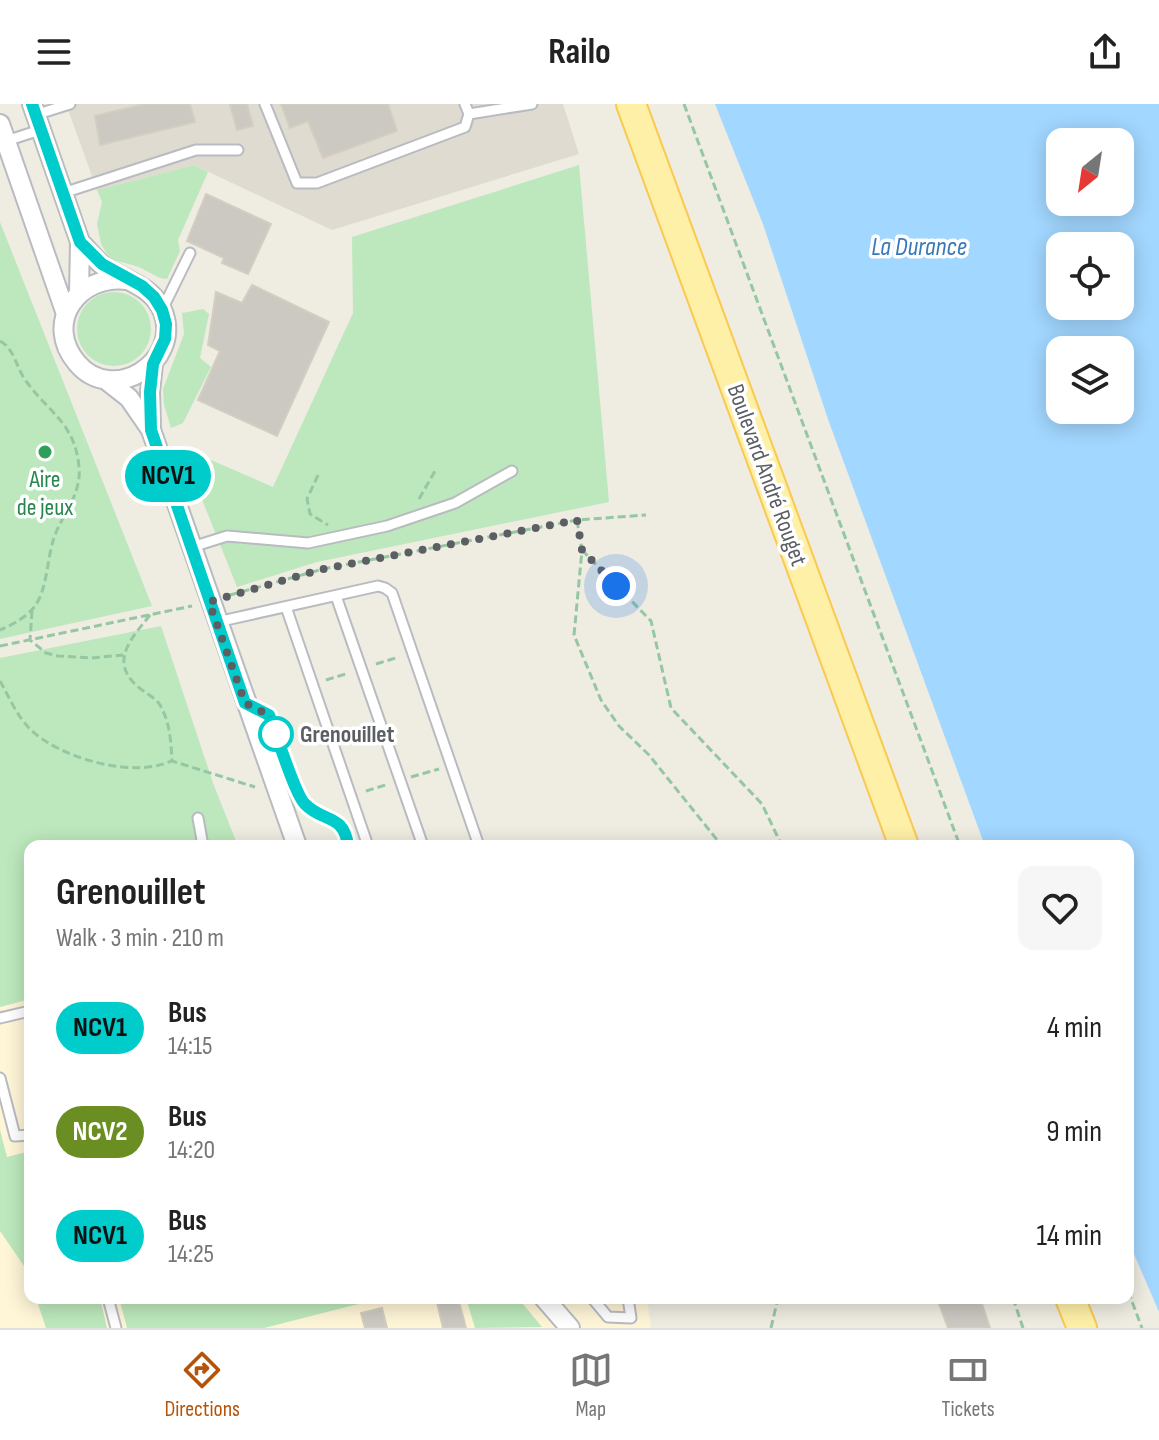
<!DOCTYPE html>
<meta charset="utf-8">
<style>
body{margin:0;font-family:"Sofia Sans Condensed",sans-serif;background:#f6f6f6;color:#222;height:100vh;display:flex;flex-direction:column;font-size:30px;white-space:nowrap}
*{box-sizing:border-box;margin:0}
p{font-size:26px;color:#767676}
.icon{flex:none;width:44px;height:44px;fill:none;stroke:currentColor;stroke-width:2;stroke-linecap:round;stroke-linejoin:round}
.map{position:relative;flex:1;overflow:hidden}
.details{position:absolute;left:24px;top:736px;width:1110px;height:464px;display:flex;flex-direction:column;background:#fff;border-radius:16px;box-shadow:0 4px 20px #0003}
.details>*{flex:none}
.badge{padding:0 16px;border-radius:26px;font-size:28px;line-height:52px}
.needle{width:52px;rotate:210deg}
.fabs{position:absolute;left:1046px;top:24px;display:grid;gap:16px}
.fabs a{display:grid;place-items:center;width:88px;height:88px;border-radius:16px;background:#fff;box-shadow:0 4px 20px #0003;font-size:40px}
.you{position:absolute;width:40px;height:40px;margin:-20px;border:6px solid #fff;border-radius:50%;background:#1a73e8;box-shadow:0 0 0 12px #1a73e833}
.map>.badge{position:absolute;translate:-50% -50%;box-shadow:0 0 0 4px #fff}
.round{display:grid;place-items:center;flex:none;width:84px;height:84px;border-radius:16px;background:#f6f6f6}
.overview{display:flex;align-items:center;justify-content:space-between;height:136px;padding:0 32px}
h1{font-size:38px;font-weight:700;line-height:60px}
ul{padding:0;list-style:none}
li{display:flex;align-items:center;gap:24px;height:104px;padding:0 32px}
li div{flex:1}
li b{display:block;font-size:30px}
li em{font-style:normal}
li .badge{min-width:88px;font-weight:700;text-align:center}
header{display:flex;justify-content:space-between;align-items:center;height:104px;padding:0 32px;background:#fff;font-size:36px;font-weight:700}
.tab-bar{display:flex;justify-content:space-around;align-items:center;height:112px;border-top:2px solid #e0e0e0;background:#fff;font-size:22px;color:#767676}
.tab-bar a{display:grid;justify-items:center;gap:4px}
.tab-bar .on{color:#b45309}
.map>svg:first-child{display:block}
</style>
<header><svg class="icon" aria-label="menu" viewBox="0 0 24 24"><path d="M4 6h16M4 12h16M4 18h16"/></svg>Railo<svg class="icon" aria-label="share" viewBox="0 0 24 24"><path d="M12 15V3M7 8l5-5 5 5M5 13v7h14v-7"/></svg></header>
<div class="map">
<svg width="1159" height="1224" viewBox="0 0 1159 1224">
<rect width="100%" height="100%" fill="#efece2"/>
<path fill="#fff5d7" d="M30 895V1194H647L651 1224H0V903Z"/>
<path fill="#dfdbd1" d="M66 0H563L579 50 332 126 194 61 97 86Z"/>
<path fill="#bde8bd" d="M194 61 208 68 178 136 180 147 167 175 160 174 139 163 114 156 107 150 101 140 97 120 102 98 97 86Z
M579 61 609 398 317 458 237 483 181 343 273 383 353 209 352 133Z
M0 118 152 502 0 535Z
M77 225a37 37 0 1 1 74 0a37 37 0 1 1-74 0Z
M203 205 209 210 200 254 211 263 183 319 171 324 164 301 163 285 184 230 182 209Z
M161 522 213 679 238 742H30V895L0 903V554Z
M0 1026 7 1053 30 1047V1177L26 1165 0 1127Z
M36 1194H100L107 1224H46Z
M119 1194H377L378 1195 264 1224H127Z
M466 1194H518L542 1223 475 1224Z"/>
<path fill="#a2d7ff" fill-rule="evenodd" d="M715 0H1159V1208L1128 1136V742H985L829 318 763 120ZM1060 38H1120V98H1060ZM1060 142H1120V202H1060ZM1060 246H1120V306H1060Z"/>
<path fill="#ccc8c2" stroke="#d4cec0" stroke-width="2" d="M145 0H190L195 18 100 41 95 12Z
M230 0H247L253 22 237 26Z
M281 0H388L397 27 323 54 308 17 290 24Z
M206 90 271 120 248 170 222 159 224 154 187 137Z
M252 181 329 218 277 332 198 296 220 247 208 241 216 188 242 199Z
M436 1194H458L466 1224H443Z
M937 1194H980L990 1224H948Z
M382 1204 387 1224H365L361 1209Z"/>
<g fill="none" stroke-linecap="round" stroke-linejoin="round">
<defs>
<path id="lane" d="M265 0 297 79H317L465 23 469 10 465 0
M469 10 532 0
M35 11 70 0
M6 37 40 26
M63 89 196 46H238
M162 206 190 149
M192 443 227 432 308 439 387 422 455 399 512 367
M336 492 423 742
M286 503 368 742
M217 518 378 482 385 484 392 489 479 742
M248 600 269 611C276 630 293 688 305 700 323 719 344 709 348 742
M198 714 203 742
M0 914 30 907
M0 974 15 1032 30 1031
M108 1194 116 1224
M592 1194 608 1213 631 1214 628 1194"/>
<path id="street" d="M32 0 80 138 79 189
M0 20 66 210
M80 138C87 145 94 154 101 160 122 177 152 180 163 208 182 259 112 301 77 259 43 219 78 170 127 176
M106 276 129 294 151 326 297 742
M151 326 150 288 153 260
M544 1194 570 1224"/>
<path id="primary" d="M631 0 904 742
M1070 1194 1082 1224"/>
</defs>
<use href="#lane" stroke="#b8bbc0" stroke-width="13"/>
<use href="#street" stroke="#b8bbc0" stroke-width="22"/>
<use href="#primary" stroke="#fac950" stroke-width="32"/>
<path stroke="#94c7a2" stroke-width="3" stroke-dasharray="8 4" stroke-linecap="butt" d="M684 0 960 742
M0 237C15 245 16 264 26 277 49 309 75 319 79 363 82 392 60 412 53 437 47 457 47 485 35 502 27 513 12 521 0 526
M318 371 307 395 310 410 328 421
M419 395 435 367
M577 416 582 446 574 531 601 596 619 622 649 651 722 742
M582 446 651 517 671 604 762 700 782 742
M230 491 323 465 577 416 646 411
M32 507 30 536 46 549 58 552 91 554 123 551
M150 511C133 533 109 556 136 581 143 588 155 593 160 601 170 618 171 638 172 657L255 683
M0 542 192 502
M376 560 399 553
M326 576 349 569
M0 577C9 593 17 612 30 625 59 654 134 675 171 657
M411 673 439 665
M366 687 389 680
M1128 1187 1142 1224
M1013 1194 1023 1224
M771 1224 778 1194"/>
<use href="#lane" stroke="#fff" stroke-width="9"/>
<use href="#street" stroke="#fff" stroke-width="18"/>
<use href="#primary" stroke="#fff0a7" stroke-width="28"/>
</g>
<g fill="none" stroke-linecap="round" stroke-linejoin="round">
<defs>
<path id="line" d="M32 0 80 138 102 160 142 182 154 193 162 206 166 220 165 235 153 260 150 288 151 326 245 599 269 611C276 628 295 691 305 700 323 719 344 709 348 742"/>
</defs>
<use href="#line" stroke="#fff" stroke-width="18"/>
<use href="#line" stroke="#00cccb" stroke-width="12"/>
<path stroke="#5b5f64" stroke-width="8" stroke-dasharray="0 14.4" d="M276 630 269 611 245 599 209 498 323 465 577 416 582 446 616 482"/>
</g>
<circle fill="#2e9e5b" stroke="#fff" stroke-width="3" cx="45" cy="348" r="8"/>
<circle fill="#fff" stroke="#00cccb" stroke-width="4" cx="276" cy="630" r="16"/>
<g text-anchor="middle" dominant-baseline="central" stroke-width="7" stroke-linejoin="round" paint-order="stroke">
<g font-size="24" fill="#5b5f64" stroke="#fff">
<text transform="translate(767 371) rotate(70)">Boulevard André Rouget</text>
</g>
<g font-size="24" fill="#27864d" stroke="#fff">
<text x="45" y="375">Aire<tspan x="45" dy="28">de jeux</tspan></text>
</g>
<g font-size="24" font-weight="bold" fill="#5b5f64" stroke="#fff" text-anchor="start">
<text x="300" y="630">Grenouillet</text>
</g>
<g font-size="26" font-style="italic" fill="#3978b8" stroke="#fff">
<text x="919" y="143">La Durance</text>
</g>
</g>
</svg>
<div class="fabs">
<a><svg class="needle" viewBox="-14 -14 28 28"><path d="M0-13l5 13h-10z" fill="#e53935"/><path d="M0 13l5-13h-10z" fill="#767676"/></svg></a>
<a><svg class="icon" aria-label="locate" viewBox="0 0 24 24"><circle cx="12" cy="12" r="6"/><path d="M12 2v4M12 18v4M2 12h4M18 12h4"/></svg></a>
<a><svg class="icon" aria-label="layers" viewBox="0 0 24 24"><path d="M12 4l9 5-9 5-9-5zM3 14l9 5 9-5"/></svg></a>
</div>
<div class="you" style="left:616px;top:482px"></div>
<b class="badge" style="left:168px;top:372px;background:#00cccb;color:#111">NCV1</b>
<section class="details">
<div class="overview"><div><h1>Grenouillet</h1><p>Walk · 3 min · 210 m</p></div><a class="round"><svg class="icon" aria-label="heart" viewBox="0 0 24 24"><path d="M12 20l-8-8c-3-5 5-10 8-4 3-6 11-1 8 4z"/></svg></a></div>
<ul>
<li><span class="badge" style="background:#00cccb;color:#111">NCV1</span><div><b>Bus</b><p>14:15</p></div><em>4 min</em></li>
<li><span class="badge" style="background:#6b8e23;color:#fff">NCV2</span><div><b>Bus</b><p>14:20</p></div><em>9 min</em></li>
<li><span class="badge" style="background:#00cccb;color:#111">NCV1</span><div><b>Bus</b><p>14:25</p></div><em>14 min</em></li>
</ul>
</section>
</div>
<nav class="tab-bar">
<a class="on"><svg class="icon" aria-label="directions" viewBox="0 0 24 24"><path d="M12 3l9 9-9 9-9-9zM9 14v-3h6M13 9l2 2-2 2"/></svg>Directions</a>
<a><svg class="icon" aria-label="map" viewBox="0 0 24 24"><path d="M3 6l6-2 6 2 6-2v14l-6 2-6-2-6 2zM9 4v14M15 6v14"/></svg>Map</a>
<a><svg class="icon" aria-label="tickets" viewBox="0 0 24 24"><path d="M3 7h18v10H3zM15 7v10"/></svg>Tickets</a>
</nav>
